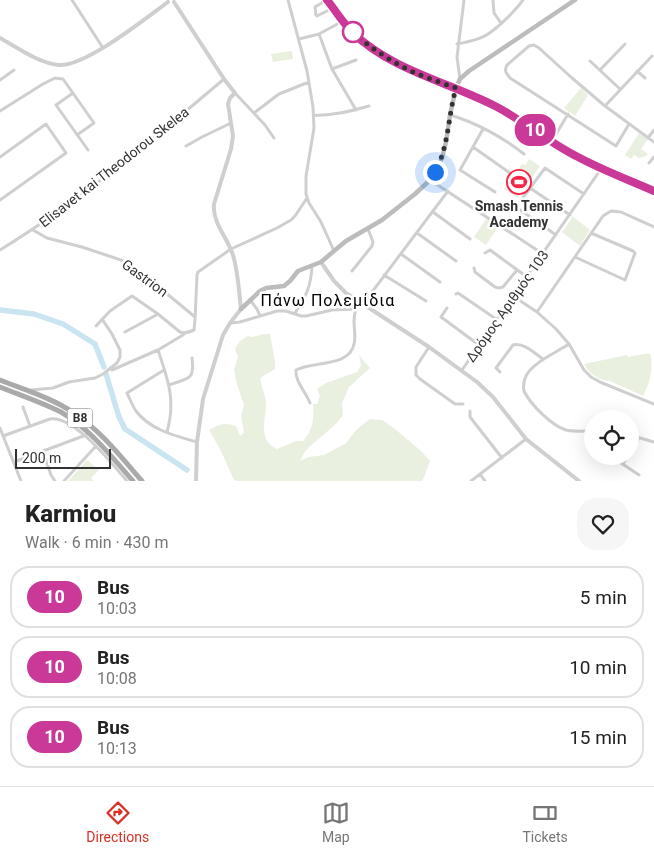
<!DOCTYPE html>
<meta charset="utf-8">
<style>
body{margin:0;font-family:Roboto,sans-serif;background:#f6f6f6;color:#222;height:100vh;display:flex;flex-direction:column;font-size:19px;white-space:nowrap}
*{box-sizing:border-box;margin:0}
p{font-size:16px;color:#767676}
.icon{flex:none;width:28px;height:28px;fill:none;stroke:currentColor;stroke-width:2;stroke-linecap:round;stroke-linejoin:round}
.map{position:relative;height:481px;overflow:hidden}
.panel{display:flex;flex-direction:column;background:#fff;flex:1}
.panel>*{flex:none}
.badge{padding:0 10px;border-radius:16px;font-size:18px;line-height:32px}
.fabs{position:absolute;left:584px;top:410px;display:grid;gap:10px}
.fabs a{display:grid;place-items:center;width:55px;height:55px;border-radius:50%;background:#fff;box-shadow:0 5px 20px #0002;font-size:25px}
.scale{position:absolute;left:15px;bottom:12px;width:96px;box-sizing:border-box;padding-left:5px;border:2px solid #323232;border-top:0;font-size:14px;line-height:18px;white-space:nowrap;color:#323232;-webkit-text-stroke:4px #fff;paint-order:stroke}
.you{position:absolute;width:25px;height:25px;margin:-12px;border:4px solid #fff;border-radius:50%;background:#1a73e8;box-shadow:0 0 0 8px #1a73e833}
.map>.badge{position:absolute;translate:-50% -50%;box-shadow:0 0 0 2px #fff}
.round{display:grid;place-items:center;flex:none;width:52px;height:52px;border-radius:20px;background:#f6f6f6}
.summary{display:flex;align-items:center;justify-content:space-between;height:85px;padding:0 25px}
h1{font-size:24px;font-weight:800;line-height:38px}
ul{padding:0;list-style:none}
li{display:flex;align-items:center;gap:15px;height:62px;margin:0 10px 8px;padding:0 15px;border:2px solid #e0e0e0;border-radius:20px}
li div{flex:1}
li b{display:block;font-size:19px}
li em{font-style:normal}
li .badge{min-width:55px;font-weight:700;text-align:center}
.dock{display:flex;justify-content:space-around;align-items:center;height:70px;border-top:1px solid #e0e0e0;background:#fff;font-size:14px;color:#767676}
.dock a{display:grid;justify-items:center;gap:2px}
.dock .active{color:#d93025}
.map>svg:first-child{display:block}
</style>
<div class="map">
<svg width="654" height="481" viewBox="0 0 654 481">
<rect width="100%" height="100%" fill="#fff"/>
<path fill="#e9f0df" d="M292 51 293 59 273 62 271 54Z
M581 88 588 95 575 116 564 108Z
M639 133 648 139 641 149 648 154 646 156 640 158 634 155 631 159 625 155Z
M529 159 540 166 518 198 504 189 522 164 525 165Z
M572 216 590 230 580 246 562 232 572 218Z
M486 219 498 227 486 245 474 237Z
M263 334H270L275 361V369L260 378C261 386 265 394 266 402 266 420 257 440 277 449L296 441H303C313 431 314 418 313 404H317L320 396 317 389 326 383 357 372 361 365 359 355 370 368 349 387 342 403 343 415 336 424 309 447 304 453 300 461 309 457 324 455 346 443 357 429 370 419 382 420 395 429 421 451 430 461 424 477 422 481H237L234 480 221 451 209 430C219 424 225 422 236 426L240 436 244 432 241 416 244 405 236 381 234 369 238 357 235 349 240 341 248 336 253 337Z
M650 353C654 367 650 383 643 396L610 381C600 381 589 374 584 364L627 355 628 357Z
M87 460 99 470 91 478 94 481H68Z"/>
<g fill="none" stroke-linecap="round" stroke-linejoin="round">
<path stroke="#cae5f1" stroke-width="5.5" d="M0 310 34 314 63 324 95 344 104 367
M106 374 119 417 125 429 187 470"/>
<path stroke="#cfcfcf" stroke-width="3" d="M72 0 103 48
M288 0 307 71 313 107 314 128 306 176V194L309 203 321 222 334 251
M327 0 315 7 316 15 317 16 333 8
M493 0 494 13 501 23
M319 34 332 69 356 110
M299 39 319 34 343 21
M457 44C467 42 480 40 488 34 499 27 516 10 523 0
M590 61 620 89
M332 69 356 60
M600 70 625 44
M637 71 645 78
M460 79 457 57 464 0
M0 80 14 70
M73 93 56 105 88 150
M235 93 265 125 274 138
M605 106 652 56
M0 111 43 84 55 78 63 79 94 123 77 135
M254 113 279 94 309 82
M314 115C332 116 351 111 369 106
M450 115C475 122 504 138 524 154
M629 124 616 146 510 78C506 73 504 71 507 65L529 46 534 45 539 48 572 78 605 106 654 142
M483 129 460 170 495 192
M648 138 654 130
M552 141 568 114
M186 146 202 137 231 123
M473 147 510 173
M0 157 46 124 66 153 0 200
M649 163 654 157
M430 180 543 254
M530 188 570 215
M433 212 470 239
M33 230 47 238 82 247 121 260 160 288 195 317
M417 233 456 261
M556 235 516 207 545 168 584 194
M0 250C80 201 152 140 224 79
M485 253 490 250 527 277
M401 254 440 282
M575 257 625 280 635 253 633 251 591 233
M474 268 475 272 495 287 499 288 503 287 517 270
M352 271 372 246 373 242 368 229
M384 275 426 301
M456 294 458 293 496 319
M513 296 537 312 556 329 569 344 584 370 591 377 600 382 654 404
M250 300 257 309 260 316
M363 304 448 191
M447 308 441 317 479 345
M537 312 603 216 611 211 621 212 654 227
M295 313C306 296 311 287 312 266
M231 323 240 322 277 311H286L301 316H306L332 310 356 309
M96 326 110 311 132 296 158 314 180 332C185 334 189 332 194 330L195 320 197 275 198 272 231 249 277 228 291 220 295 216 307 198
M125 332 158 314
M569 344C557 352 532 363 526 376 524 380 523 386 524 391 530 404 552 426 566 430 574 432 584 431 592 431
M429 347 416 367V375L420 379 455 404H463
M158 350C168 380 176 400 167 432
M112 370 158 350 183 335 185 333
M164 370 127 393C130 399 132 405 136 411 150 430 176 436 197 442
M462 370 601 169
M500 372 496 368 513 345C524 342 535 354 543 359
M169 385C188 378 195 381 192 358
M31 390 53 388 69 382 95 378 103 374 117 363 120 357V350L112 334 102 319
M310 403C306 392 295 382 296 370 312 361 350 367 354 344 356 337 354 329 354 321 354 314 356 308 359 302
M23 407 30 426
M470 411V417L502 458
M0 428 21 481
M630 435 654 442
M3 436 50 419C74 415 112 464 127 481
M43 452 51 475 55 481
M630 453 639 438
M615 459 639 475
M14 462 86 435
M623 464 628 456
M480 474 485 481
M64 481 96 446
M471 481 526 439"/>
<path stroke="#cfcfcf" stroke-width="4" d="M327 0C336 11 343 23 353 33 393 71 450 82 497 107 526 122 550 143 578 157 602 170 629 180 654 191
M174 2 224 79 235 93 230 98 228 104 233 136 231 149 214 204C212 223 228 238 233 255 238 272 239 291 241 309L230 323 223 335 203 399 197 442 196 481
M0 38C18 48 38 63 59 65 85 67 146 18 168 2
M321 262 334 281 346 293 429 347 477 382 493 397 526 439 579 481"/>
<path stroke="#bcbcbc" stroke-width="4.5" d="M241 309 260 291 266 288 284 286 290 281 298 271 321 262 334 251 346 241 382 220 415 194 430 180 435 172 442 158 446 142 450 115 456 88 460 79 469 71 575 0"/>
<path stroke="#aaa" stroke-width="5" d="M0 380C25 390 52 398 74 413 101 431 121 457 142 481
M0 387C20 395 41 402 61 412 90 429 111 456 133 481"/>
</g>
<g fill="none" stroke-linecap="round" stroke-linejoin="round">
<defs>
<path id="line" d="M327 0C336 11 343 23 353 33 393 71 449 82 497 107 525 122 550 143 578 157 602 170 629 180 654 191"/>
</defs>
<use href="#line" stroke="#fff" stroke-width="11"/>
<use href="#line" stroke="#ca3998" stroke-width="8"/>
<path stroke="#323232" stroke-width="5" stroke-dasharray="0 9" d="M353 32C368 46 386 58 405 68 421 76 439 82 456 88 448 116 449 146 435 172"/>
</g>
<defs>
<symbol id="stadium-ring" viewBox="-11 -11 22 22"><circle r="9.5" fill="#fff" stroke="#f72649" stroke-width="1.5"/><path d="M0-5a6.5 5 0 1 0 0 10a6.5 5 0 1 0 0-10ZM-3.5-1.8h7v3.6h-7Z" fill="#f72649"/></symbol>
</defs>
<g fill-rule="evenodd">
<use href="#stadium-ring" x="505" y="168" width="28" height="28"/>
</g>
<circle fill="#fff" stroke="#ca3998" stroke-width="2.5" cx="353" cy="32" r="10"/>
<g text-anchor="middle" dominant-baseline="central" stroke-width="5" stroke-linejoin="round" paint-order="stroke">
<rect fill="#fff" stroke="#707070" stroke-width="1" x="67.5" y="408.5" width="25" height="19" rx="4"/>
<g font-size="12" font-weight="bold" fill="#323232">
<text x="80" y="418">B8</text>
</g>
<g font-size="14" fill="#323232" stroke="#fff">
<text transform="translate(114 167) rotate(-38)">Elisavet kai Theodorou Skelea</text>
<text transform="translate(145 278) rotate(36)">Gastrion</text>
<text transform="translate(507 306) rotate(-55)">Δρόμος Αριθμός 103</text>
</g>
<g font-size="14" font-weight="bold" fill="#323232" stroke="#fff">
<text x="519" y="206">Smash Tennis<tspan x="519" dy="16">Academy</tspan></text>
</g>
<g font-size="16" letter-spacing="1" fill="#000" stroke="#fff">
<text x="328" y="300">Πάνω Πολεμίδια</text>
</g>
</g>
</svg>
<div class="fabs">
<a><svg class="icon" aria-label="locate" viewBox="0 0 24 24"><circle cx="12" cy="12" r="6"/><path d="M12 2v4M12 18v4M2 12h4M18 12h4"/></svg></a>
</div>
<div class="scale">200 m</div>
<div class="you" style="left:435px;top:172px"></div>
<b class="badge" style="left:535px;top:130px;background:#ca3998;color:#fff">10</b>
</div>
<section class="panel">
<div class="summary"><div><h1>Karmiou</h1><p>Walk · 6 min · 430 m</p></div><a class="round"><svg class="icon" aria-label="heart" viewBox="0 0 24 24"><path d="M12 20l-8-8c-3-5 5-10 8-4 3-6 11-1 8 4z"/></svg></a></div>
<ul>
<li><span class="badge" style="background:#ca3998;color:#fff">10</span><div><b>Bus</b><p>10:03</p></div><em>5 min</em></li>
<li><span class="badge" style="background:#ca3998;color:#fff">10</span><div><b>Bus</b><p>10:08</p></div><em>10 min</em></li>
<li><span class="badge" style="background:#ca3998;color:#fff">10</span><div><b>Bus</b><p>10:13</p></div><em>15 min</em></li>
</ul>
</section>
<nav class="dock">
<a class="active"><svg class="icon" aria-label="directions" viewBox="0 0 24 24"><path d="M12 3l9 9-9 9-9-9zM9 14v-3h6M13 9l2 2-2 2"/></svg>Directions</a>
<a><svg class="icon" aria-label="map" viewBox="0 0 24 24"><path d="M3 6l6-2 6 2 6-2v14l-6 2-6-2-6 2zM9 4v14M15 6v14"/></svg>Map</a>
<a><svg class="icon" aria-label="tickets" viewBox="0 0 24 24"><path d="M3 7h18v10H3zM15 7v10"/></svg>Tickets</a>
</nav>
